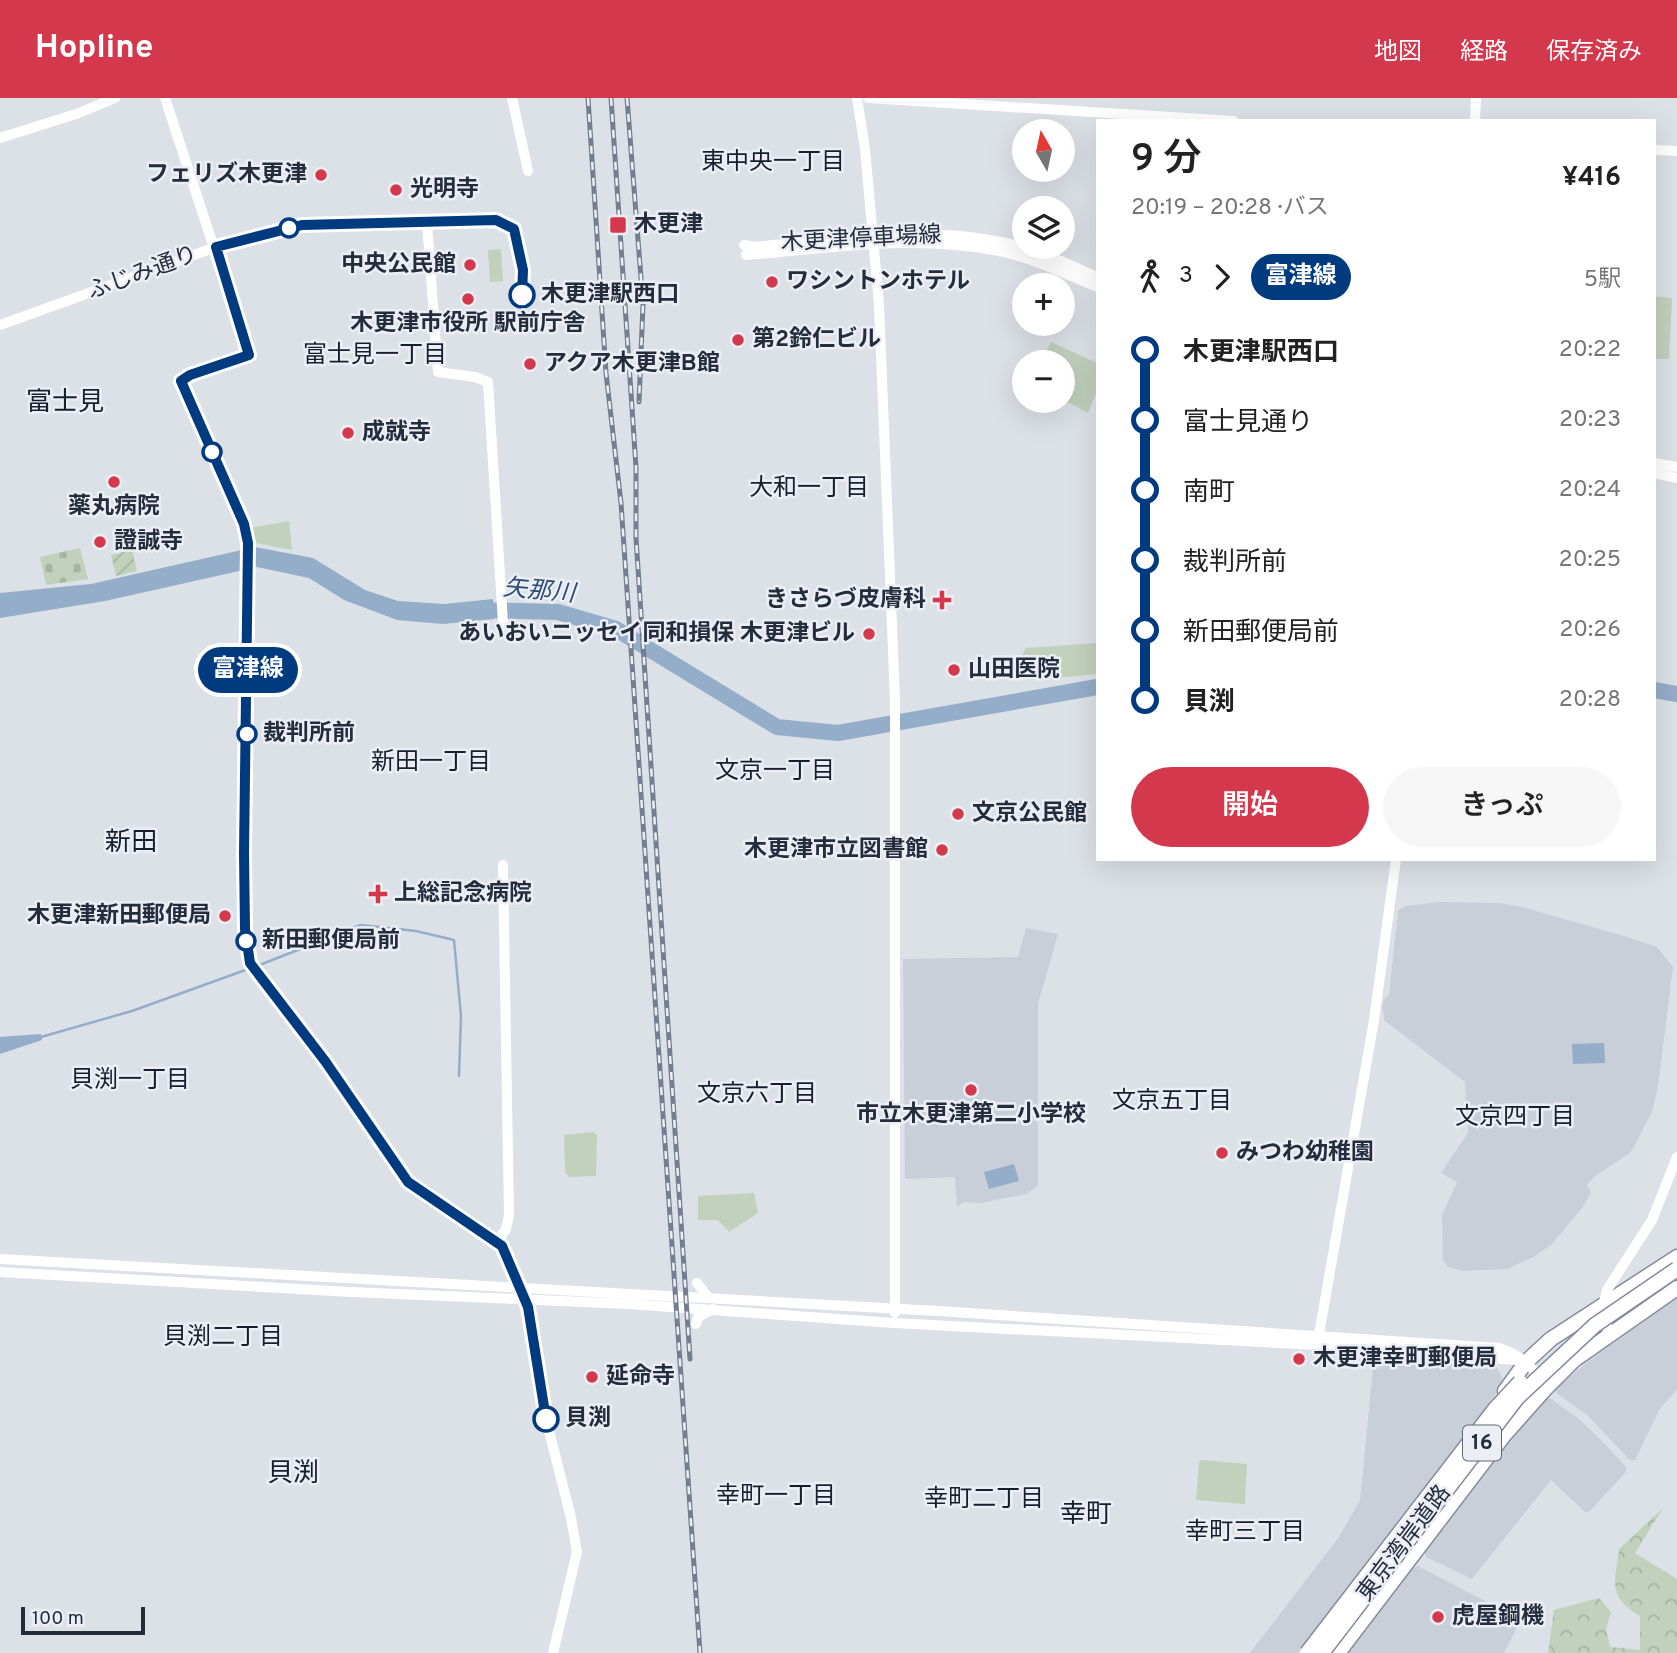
<!DOCTYPE html>
<html lang="ja">
<meta charset="utf-8">
<style>
body{margin:0;font-family:Overpass,"Noto Sans JP",sans-serif;background:#f6f6f6;color:#222;height:100vh;display:flex;flex-direction:column;font-size:26px;white-space:nowrap}
*{box-sizing:border-box;margin:0}
p{font-size:23px;color:#767676}
.icon{flex:none;width:38px;height:38px;fill:none;stroke:currentColor;stroke-width:2;stroke-linecap:round;stroke-linejoin:round}
.map{position:relative;flex:1;overflow:hidden}
.panel{position:absolute;left:1096px;top:21px;width:560px;height:742px;display:flex;flex-direction:column;background:#fff;border-radius:0px;box-shadow:0 7px 28px #0002}
.panel>*{flex:none}
.badge{padding:0 14px;border-radius:23px;font-size:24px;line-height:46px}
.needle{width:46px;rotate:351deg}
.controls{position:absolute;left:1012px;top:21px;display:grid;gap:14px}
.controls a{display:grid;place-items:center;width:63px;height:63px;border-radius:50%;background:#fff;box-shadow:0 7px 28px #0002;font-size:35px}
.scale{position:absolute;left:21px;bottom:18px;width:124px;box-sizing:border-box;padding-left:7px;border:4px solid #252d3d;border-top:0;font-size:19px;line-height:24px;white-space:nowrap;color:#252d3d;-webkit-text-stroke:5px #ebeff5;paint-order:stroke}
.map>.badge{position:absolute;translate:-50% -50%;box-shadow:0 0 0 4px #fff}
.legs{display:flex;align-items:center;gap:10px;height:77px;padding:0 35px;font-size:23px}
.legs p{margin-inline-start:auto}
.summary{display:flex;align-items:center;justify-content:space-between;height:119px;padding:0 35px}
h1{font-size:38px;font-weight:600;line-height:52px}
.button{display:flex;gap:14px;margin-top:auto;padding:14px 35px}
.button a{flex:1;height:80px;border-radius:42px;background:#d4384c;color:#fff;font-size:28px;font-weight:600;line-height:80px;text-align:center}
.button a+a{background:#f6f6f6;color:#222}
ul{padding:0 35px;list-style:none}
li{display:flex;align-items:center;gap:24px;height:70px;font-size:26px}
li i{display:grid;place-items:center;width:10px;height:100%;margin:0 9px;background:currentColor}
li i::after{content:'';width:18px;height:18px;margin:-9px;border:5px solid;border-radius:50%;background:#fff}
li p{margin-inline-start:auto}
li:first-child i{background:linear-gradient(#0000 50%,currentColor 0)}
li:last-child i{background:linear-gradient(currentColor 50%,#0000 0)}
header{display:flex;align-items:center;gap:42px;box-sizing:border-box;height:98px;padding:0 35px;background:#d4384c;color:#fff}
header strong{font-size:33px}
nav{display:flex;gap:38px;margin-inline-start:auto;font-size:24px}
.map>svg:first-child{display:block}
</style>
<header>
<strong>Hopline</strong>
<nav><a>地図</a><a>経路</a><a>保存済み</a></nav>
</header>
<div class="map">
<svg width="1677" height="1555" viewBox="0 0 1677 1555">
<defs>
<pattern id="forest-crowns" width="20" height="18" patternUnits="userSpaceOnUse" patternTransform="scale(1.75)"><rect width="20" height="18" fill="#c1d1bc"/><path d="M2 6a3 3 0 1 1 6 0M12 15a3 3 0 1 1 6 0" fill="none" stroke="#a6b4a2"/></pattern>
<pattern id="cemetery-stones" width="16" height="16" patternUnits="userSpaceOnUse" patternTransform="scale(1.75)"><rect width="16" height="16" fill="#c1d1bc"/><path d="M2 7V4a2 2 0 0 1 4 0v3zM10 15v-3a2 2 0 0 1 4 0v3z" fill="#a6b4a2"/></pattern>
<pattern id="garden-furrows" width="10" height="10" patternUnits="userSpaceOnUse" patternTransform="scale(1.75)"><rect width="10" height="10" fill="#c1d1bc"/><path d="M-1 1l2-2M0 10L10 0M9 11l2-2" fill="none" stroke="#a6b4a2"/></pattern>
</defs>
<rect width="100%" height="100%" fill="#dce0e7"/>
<path fill="#c9cfd9" d="M1440 804 1499 805 1522 809 1624 838 1657 849 1673 869 1658 988 1652 1014 1631 1054 1594 1079 1587 1087 1591 1094 1583 1109 1552 1146 1534 1159 1507 1171 1463 1173 1448 1169 1443 1162 1442 1117 1457 1084 1441 1075 1468 1035 1465 984 1385 923 1382 909 1384 901 1389 897 1398 813 1405 808Z
M1026 830 1058 836 1038 906V1087L1027 1096 981 1105 964 1104 957 1109 955 1079 905 1081 903 861 1018 859Z
M1677 1200V1291L1659 1312 1635 1362H1630L1587 1317 1556 1295V1290L1590 1262Z
M1374 1260 1496 1268 1503 1281 1501 1289 1298 1555H1250L1339 1439 1360 1402Z
M1550 1300 1579 1321 1603 1344 1626 1369V1374L1589 1414H1585L1551 1382 1472 1481 1426 1459 1425 1453 1544 1301Z
M1418 1468 1521 1522 1504 1555H1347L1411 1470Z"/>
<path fill="url(#forest-crowns)" d="M1663 1410 1635 1455 1677 1481V1555H1548L1554 1512 1599 1500 1611 1514 1606 1531 1610 1549 1640 1552V1518C1607 1499 1615 1484 1619 1451Z"/>
<path fill="url(#cemetery-stones)" d="M80 450 88 481 46 487 40 459Z"/>
<path fill="#c1d1bc" d="M501 151 503 183 490 184 488 152Z
M1654 198 1672 200 1669 261H1654Z
M1051 244 1097 265V293L1088 315 1062 301V264H1041Z
M289 423 292 452 256 445 250 430Z
M1097 545V576L1033 582 1008 580 1026 550Z
M593 1034 597 1037 596 1078 569 1079 565 1074 564 1037Z
M754 1095 758 1115 729 1134 718 1122H698V1098Z
M1202 1362 1247 1366 1245 1406 1196 1402 1199 1364Z"/>
<path fill="url(#garden-furrows)" d="M132 452 137 473 116 478 111 457Z"/>
<path fill="#94adc9" d="M255 449 313 460 365 492 398 503 445 506 493 501 494 521 443 526 397 522 344 502 309 480 257 469 105 503 0 520V495L91 486Z
M41 936 42 942 0 956V939Z
M1604 945 1605 965 1573 966 1572 946Z
M1014 1066 1019 1083 989 1091 984 1074Z"/>
<g fill="none" stroke-linecap="round" stroke-linejoin="round">
<path stroke="#94adc9" stroke-width="2.5" d="M257 868 361 827 416 833 454 842 461 918 459 978
M41 939 132 913 251 870"/>
<path stroke="#94adc9" stroke-width="16" d="M473 512 558 514 616 531 777 629 838 635 1097 589
M1654 592 1677 596"/>
<defs>
<path id="highway" d="M1505 1293 1526 1264 1551 1241 1677 1159
M1338 1555 1505 1336 1545 1291 1574 1262 1677 1190"/>
</defs>
<use href="#highway" stroke="#828c9e" stroke-width="17"/>
<path stroke="#fff" stroke-width="10" d="M165 0 249 257 190 277 181 283 244 426 248 445 244 755 248 857 255 873 325 963 408 1084 427 1100 498 1143 506 1153 528 1209 542 1305 571 1420 577 1454 553 1555
M512 0 528 73
M857 0 865 51 879 207 895 602V1215
M868 0 1234 23
M1475 23 1476 0
M0 40 79 15 115 0
M1654 52 1677 53
M427 125 438 274 475 279 488 284 503 525
M744 147 755 149C848 140 942 124 1033 152 1055 159 1076 170 1097 179
M746 157C832 150 922 135 1007 155 1038 162 1068 177 1097 189
M0 227 216 149 301 127 497 122
M1654 365 1677 369
M1654 375 1677 380
M498 1143 506 1131 509 1117 503 767
M0 1161 938 1213 1499 1250C1519 1257 1532 1266 1542 1285
M0 1174 351 1194 630 1206 894 1225 1318 1247 1517 1262
M697 1185 708 1199
M696 1226 698 1219 713 1211
M1608 1237 1604 1204 1607 1192 1652 1122 1677 1059
M1318 1242 1374 922 1396 761"/>
<use href="#highway" stroke="#fff" stroke-width="14"/>
<defs>
<path id="rail" d="M588 0 606 275 621 405 700 1555
M611 0 636 369V440L690 1261
M627 0 643 206 639 304"/>
</defs>
<use href="#rail" stroke="#747e91" stroke-width="5"/>
<use href="#rail" stroke="#ebeff5" stroke-width="2.5" stroke-dasharray="8" stroke-linecap="butt"/>
<defs>
<path id="highway-bridge" d="M1307 1555 1495 1311 1520 1284
M1322 1555 1517 1300 1595 1227 1677 1171"/>
</defs>
<use href="#highway-bridge" stroke="#828c9e" stroke-width="17" stroke-linecap="butt"/>
<use href="#highway-bridge" stroke="#fff" stroke-width="14"/>
</g>
<g fill="none" stroke-linecap="round" stroke-linejoin="round">
<defs>
<path id="line-1" d="M522 197 523 172 514 131 496 122 302 127 216 149 249 257 190 277 181 283 244 426 248 445 244 755 245 831 250 865 325 963 408 1084 502 1148 528 1209 546 1321"/>
</defs>
<use href="#line-1" stroke="#fff" stroke-width="16"/>
<use href="#line-1" stroke="#003b80" stroke-width="10"/>
</g>
<g fill="#d4384c" stroke="#ebeff5" stroke-width="2.5">
<circle cx="321" cy="77" r="7"/>
<circle cx="396" cy="92" r="7"/>
<rect x="609" y="118" width="18" height="18" rx="3.5"/>
<circle cx="470" cy="167" r="7"/>
<circle cx="772" cy="184" r="7"/>
<circle cx="468" cy="201" r="7"/>
<circle cx="738" cy="242" r="7"/>
<circle cx="530" cy="266" r="7"/>
<circle cx="348" cy="335" r="7"/>
<circle cx="114" cy="384" r="7"/>
<circle cx="100" cy="444" r="7"/>
<path d="M938.5 491.5h7v7h7v7h-7v7h-7v-7h-7v-7h7z"/>
<circle cx="869" cy="536" r="7"/>
<circle cx="954" cy="572" r="7"/>
<circle cx="958" cy="716" r="7"/>
<circle cx="942" cy="752" r="7"/>
<path d="M374.5 785.5h7v7h7v7h-7v7h-7v-7h-7v-7h7z"/>
<circle cx="225" cy="818" r="7"/>
<circle cx="971" cy="992" r="7"/>
<circle cx="1222" cy="1055" r="7"/>
<circle cx="1299" cy="1261" r="7"/>
<circle cx="592" cy="1279" r="7"/>
<circle cx="1438" cy="1519" r="7"/>
</g>
<g fill="#fff" stroke="#003b80" stroke-width="3.5">
<circle cx="289" cy="130" r="9"/>
<circle cx="522" cy="197" r="12"/>
<circle cx="212" cy="354" r="9"/>
<circle cx="247" cy="636" r="9"/>
<circle cx="246" cy="843" r="9"/>
<circle cx="546" cy="1321" r="12"/>
</g>
<g text-anchor="middle" dominant-baseline="central" stroke-width="5" stroke-linejoin="round" paint-order="stroke">
<rect fill="#ebeff5" stroke="#606774" stroke-width="2" x="1463" y="1327.5" width="38" height="35" rx="5"/>
<g font-size="21" font-weight="bold" fill="#252d3d">
<text x="1482" y="1345">16</text>
</g>
<g font-size="23" font-weight="bold" fill="#252d3d" stroke="#ebeff5" text-anchor="start">
<text x="307" y="77" text-anchor="end">フェリズ木更津</text>
<text x="410" y="92">光明寺</text>
<text x="634" y="127">木更津</text>
<text x="456" y="167" text-anchor="end">中央公民館</text>
<text x="786" y="184">ワシントンホテル</text>
<text x="468" y="226" text-anchor="middle">木更津市役所 駅前庁舎</text>
<text x="752" y="242">第2鈴仁ビル</text>
<text x="544" y="266">アクア木更津B館</text>
<text x="362" y="335">成就寺</text>
<text x="114" y="409" text-anchor="middle">薬丸病院</text>
<text x="114" y="444">證誠寺</text>
<text x="926" y="502" text-anchor="end">きさらづ皮膚科</text>
<text x="855" y="536" text-anchor="end">あいおいニッセイ同和損保 木更津ビル</text>
<text x="968" y="572">山田医院</text>
<text x="972" y="716">文京公民館</text>
<text x="928" y="752" text-anchor="end">木更津市立図書館</text>
<text x="394" y="796">上総記念病院</text>
<text x="211" y="818" text-anchor="end">木更津新田郵便局</text>
<text x="971" y="1017" text-anchor="middle">市立木更津第二小学校</text>
<text x="1236" y="1055">みつわ幼稚園</text>
<text x="1313" y="1261">木更津幸町郵便局</text>
<text x="606" y="1279">延命寺</text>
<text x="1452" y="1519">虎屋鋼機</text>
</g>
<g font-size="23" fill="#252d3d" stroke="#ebeff5">
<text transform="translate(861 142) rotate(-3)">木更津停車場線</text>
<text transform="translate(143 176) rotate(-20)">ふじみ通り</text>
<text transform="translate(1405 1446) rotate(-53)">東京湾岸道路</text>
</g>
<g font-size="23" font-weight="bold" fill="#252d3d" stroke="#ebeff5" text-anchor="start">
<text x="541" y="197">木更津駅西口</text>
<text x="263" y="636">裁判所前</text>
<text x="262" y="843">新田郵便局前</text>
<text x="565" y="1321">貝渕</text>
</g>
<g font-size="24" fill="#171e2e" stroke="#ebeff5">
<text x="773" y="65">東中央一丁目</text>
<text x="375" y="258">富士見一丁目</text>
<text x="809" y="391">大和一丁目</text>
<text x="431" y="665">新田一丁目</text>
<text x="775" y="674">文京一丁目</text>
<text x="130" y="983">貝渕一丁目</text>
<text x="757" y="997">文京六丁目</text>
<text x="1172" y="1004">文京五丁目</text>
<text x="1515" y="1020">文京四丁目</text>
<text x="223" y="1240">貝渕二丁目</text>
<text x="776" y="1399">幸町一丁目</text>
<text x="984" y="1402">幸町二丁目</text>
<text x="1245" y="1435">幸町三丁目</text>
</g>
<g font-size="24" font-style="italic" fill="#2d4b73" stroke="#ebeff5">
<text transform="translate(539 494) rotate(5)">矢那川</text>
</g>
<g font-size="26" fill="#171e2e" stroke="#ebeff5">
<text x="65" y="305">富士見</text>
<text x="131" y="745">新田</text>
<text x="293" y="1376">貝渕</text>
<text x="1086" y="1417">幸町</text>
</g>
</g>
</svg>
<div class="controls">
<a><svg class="needle" viewBox="-14 -14 28 28"><path d="M0-13l5 13h-10z" fill="#e53935"/><path d="M0 13l5-13h-10z" fill="#767676"/></svg></a>
<a><svg class="icon" aria-label="layers" viewBox="0 0 24 24"><path d="M12 4l9 5-9 5-9-5zM3 14l9 5 9-5"/></svg></a>
<a>+</a>
<a>−</a>
</div>
<div class="scale">100 m</div>
<b class="badge" style="left:248px;top:572px;background:#003b80;color:#fff">富津線</b>
<section class="panel">
<div class="summary"><div><h1>9 分</h1><p>20:19 – 20:28 · バス</p></div><b>¥416</b></div>
<div class="legs"><svg class="icon" aria-label="walk" viewBox="0 0 24 24"><circle cx="13" cy="4" r="2"/><path d="M13 8l-2 6 4 7M11 14l-3 7M7 12l3-4h3l4 4"/></svg>3<svg class="icon" aria-label="forward" viewBox="0 0 24 24"><path d="M9 5l7 7-7 7"/></svg><b class="badge" style="background:#003b80;color:#fff">富津線</b><p>5駅</p></div>
<ul>
<li><i style="color:#003b80"></i><b>木更津駅西口</b><p>20:22</p></li>
<li><i style="color:#003b80"></i><span>富士見通り</span><p>20:23</p></li>
<li><i style="color:#003b80"></i><span>南町</span><p>20:24</p></li>
<li><i style="color:#003b80"></i><span>裁判所前</span><p>20:25</p></li>
<li><i style="color:#003b80"></i><span>新田郵便局前</span><p>20:26</p></li>
<li><i style="color:#003b80"></i><b>貝渕</b><p>20:28</p></li>
</ul>
<div class="button"><a>開始</a><a>きっぷ</a></div>
</section>
</div>
